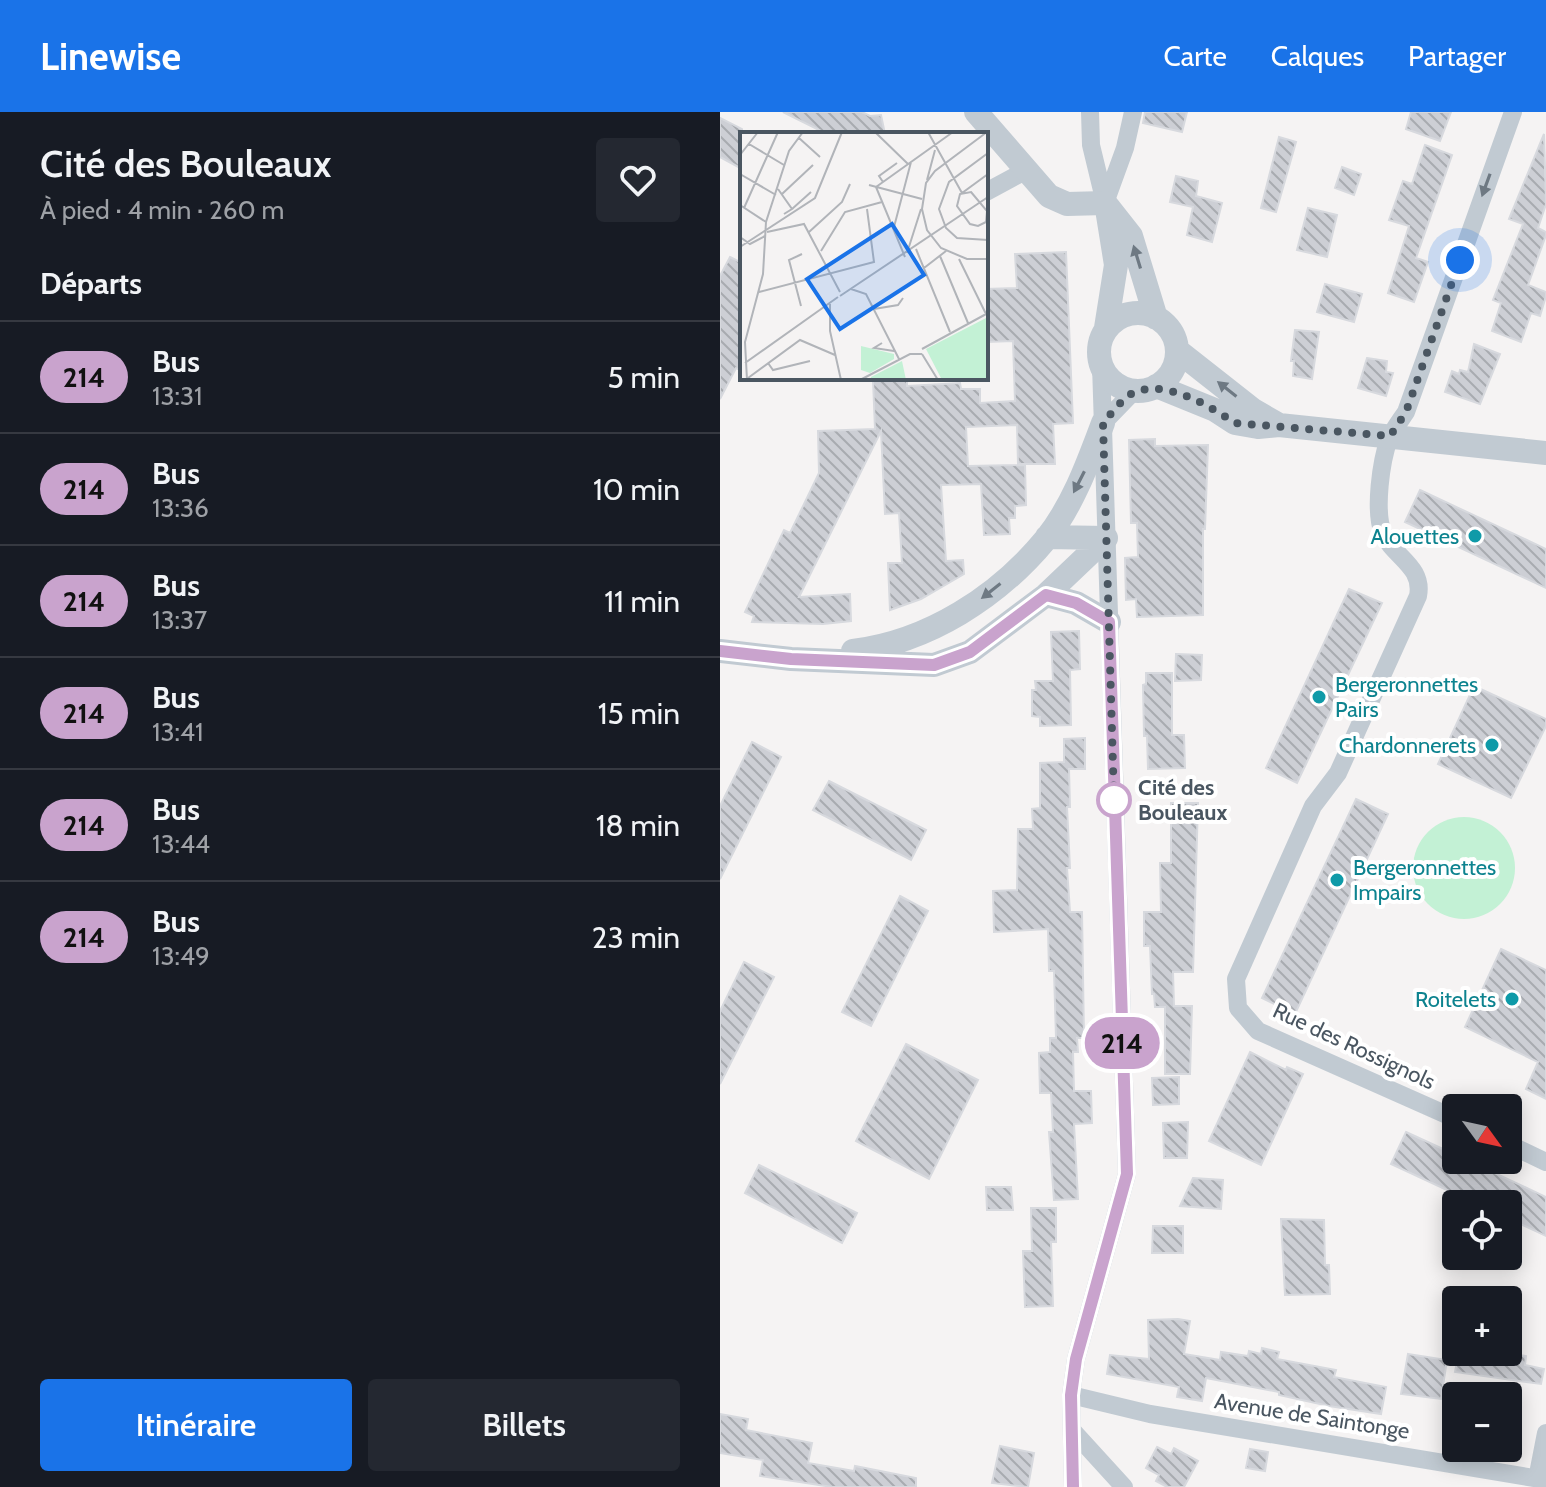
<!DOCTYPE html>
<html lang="fr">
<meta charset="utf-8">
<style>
body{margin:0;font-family:Cabin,sans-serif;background:#242831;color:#f1f3f6;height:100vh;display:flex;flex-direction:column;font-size:30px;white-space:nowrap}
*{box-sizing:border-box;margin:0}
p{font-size:26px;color:#9ea1a6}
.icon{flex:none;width:44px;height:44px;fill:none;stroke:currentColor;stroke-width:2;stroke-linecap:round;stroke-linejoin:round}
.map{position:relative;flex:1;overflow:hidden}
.sheet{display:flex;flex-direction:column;background:#171b24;width:720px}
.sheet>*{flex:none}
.badge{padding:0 16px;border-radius:26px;font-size:28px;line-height:52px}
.needle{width:52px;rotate:123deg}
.buttons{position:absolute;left:722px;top:982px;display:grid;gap:16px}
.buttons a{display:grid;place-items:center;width:80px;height:80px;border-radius:8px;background:#171b24;box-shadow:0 4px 20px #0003;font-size:40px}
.you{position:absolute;width:40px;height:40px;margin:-20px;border:6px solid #fff;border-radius:50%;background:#1a73e8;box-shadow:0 0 0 12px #1a73e833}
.map>.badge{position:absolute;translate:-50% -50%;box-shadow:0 0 0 4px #fff}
h2{padding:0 40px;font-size:30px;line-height:72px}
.round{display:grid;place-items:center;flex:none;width:84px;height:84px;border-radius:8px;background:#242831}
.summary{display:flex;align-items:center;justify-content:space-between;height:136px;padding:0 40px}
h1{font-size:38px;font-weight:600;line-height:60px}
.primary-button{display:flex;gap:16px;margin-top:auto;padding:16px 40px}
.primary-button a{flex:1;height:92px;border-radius:8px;background:#1a73e8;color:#fff;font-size:32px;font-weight:600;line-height:92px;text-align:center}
.primary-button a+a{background:#242831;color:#f1f3f6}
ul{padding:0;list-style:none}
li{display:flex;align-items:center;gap:24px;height:112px;padding:0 40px;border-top:2px solid #363941}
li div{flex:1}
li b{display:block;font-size:30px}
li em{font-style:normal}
li .badge{min-width:88px;font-weight:700;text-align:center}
header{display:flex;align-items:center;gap:48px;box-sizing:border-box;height:112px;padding:0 40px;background:#1a73e8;color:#fff}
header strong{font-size:38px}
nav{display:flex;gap:44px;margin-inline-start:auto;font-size:28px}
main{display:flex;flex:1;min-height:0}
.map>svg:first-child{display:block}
</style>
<header>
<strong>Linewise</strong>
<nav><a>Carte</a><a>Calques</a><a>Partager</a></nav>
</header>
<main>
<section class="sheet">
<div class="summary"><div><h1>Cité des Bouleaux</h1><p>À pied · 4 min · 260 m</p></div><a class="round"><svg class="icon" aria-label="heart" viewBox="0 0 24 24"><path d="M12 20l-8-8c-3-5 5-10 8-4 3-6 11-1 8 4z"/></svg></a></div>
<h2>Départs</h2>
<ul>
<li><span class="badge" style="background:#c9a3cd;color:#111">214</span><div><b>Bus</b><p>13:31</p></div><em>5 min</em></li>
<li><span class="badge" style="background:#c9a3cd;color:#111">214</span><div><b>Bus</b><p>13:36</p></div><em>10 min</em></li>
<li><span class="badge" style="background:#c9a3cd;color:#111">214</span><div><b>Bus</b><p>13:37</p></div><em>11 min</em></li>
<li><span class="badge" style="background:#c9a3cd;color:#111">214</span><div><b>Bus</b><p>13:41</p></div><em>15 min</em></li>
<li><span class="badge" style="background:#c9a3cd;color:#111">214</span><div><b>Bus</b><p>13:44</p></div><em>18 min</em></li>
<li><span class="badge" style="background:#c9a3cd;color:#111">214</span><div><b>Bus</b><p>13:49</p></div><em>23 min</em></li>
</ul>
<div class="primary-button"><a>Itinéraire</a><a>Billets</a></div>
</section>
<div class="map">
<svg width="826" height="1375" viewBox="0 0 826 1375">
<defs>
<pattern id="building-back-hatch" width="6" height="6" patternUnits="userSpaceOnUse" patternTransform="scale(2)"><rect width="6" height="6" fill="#cdcfd5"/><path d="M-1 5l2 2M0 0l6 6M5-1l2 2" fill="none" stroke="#a8abb0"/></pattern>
</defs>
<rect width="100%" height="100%" fill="#f5f3f3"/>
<path fill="#c3f1d5" d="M693 756a51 51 0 1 1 102 0a51 51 0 1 1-102 0Z"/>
<path fill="url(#building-back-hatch)" stroke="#d7d9de" stroke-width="2" d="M63 0H142L150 4 161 3 165 22H107Z
M425 0H467L462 20 423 11Z
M691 0H731L720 29 686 17Z
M0 6 22 17V57L0 45Z
M824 22 826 92 818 116 826 120V123L808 173 826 180V184L820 204 811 201 801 230 772 219 781 191 773 188 803 112 789 107Z
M559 25 576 30 556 100 541 96Z
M705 33 732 43 696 146 708 150 694 190 668 181 689 114 669 108 683 69 692 72Z
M622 55 641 62 634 83 615 76Z
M456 64 478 69 476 84 502 91 492 130 467 123 473 95 450 90Z
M588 96 617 103 607 145 577 138Z
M346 140 353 311 333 312 335 352H298L297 313 246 315 248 354 305 353 306 393 295 394V406H289L290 422 264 423 261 372 221 373 226 449 243 448 244 462 201 487 170 498 168 451H182L179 401 165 402 161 319 79 485 130 482 131 509 103 512 32 510 34 504 25 500 64 418 70 421 99 361 98 319 155 317 153 268 158 266H187V274L240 271 241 277H260V291L295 289 293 229 267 230 266 177 297 176 295 142Z
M10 145 22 151V259L16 256 0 287V164Z
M605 172 642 182 634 210 597 200Z
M575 218 599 220 592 267 573 264 574 249H571Z
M754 232 780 242 760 292 725 280 732 259 739 262 740 258 748 260Z
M647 246 667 249 666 260 673 261 666 284 638 276Z
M435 327V334L488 333 485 417H483V503L417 505 416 487 406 488 405 446 418 445 417 411H411L409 328Z
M700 378 826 437V476L685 410Z
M629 477 662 491 577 671 546 656Z
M359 519 360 557 350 558 351 613 320 614V605L312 604V578H316L315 569H333L331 520Z
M456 542 482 543 481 568 455 569Z
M426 561H452V623H464L465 656 428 657 427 624H424L423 573 426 572Z
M754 574 826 607V614L791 686 718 652Z
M365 626V657H349L350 695H347L350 756H347L350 800H362L364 926H357L358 940H353L354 979H371L372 1011 354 1012 358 1087 334 1088 329 1020H333L331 981H320L319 941 330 940V926H336L334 859H329L328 817 274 820 273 779 297 778 298 717H313L312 697 320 696V651L344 650V627Z
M32 630 61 645 0 767V694Z
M109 669 206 718 191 748 93 698Z
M636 687 668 702 575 902 542 886Z
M451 691H478L473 860H453L454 894H472L470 962H445V895H435L434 882H432L430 834H424V800H441L440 751H451Z
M180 784 208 799 151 914 122 900Z
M781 837 826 858V987L806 977 818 950 745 915Z
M24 850 54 865 0 972V899Z
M186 932 258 968 209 1067 136 1029Z
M530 940 566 958 567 955 583 962 541 1053 489 1029Z
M459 965V992L433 993 432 966Z
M468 1010 467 1046H444L443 1011Z
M686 1020 736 1043V1048H747L826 1085V1124L788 1106V1092H757L671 1052Z
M39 1053 137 1101 122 1131 25 1081Z
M473 1066 503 1068 501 1097 460 1094Z
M266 1075H291L293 1098H267Z
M311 1096H336V1130H331L333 1194 305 1195 303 1139H312Z
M561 1107 604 1108 605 1153H609L610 1182 565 1183Z
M433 1114H463V1141H432Z
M458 1207 470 1209 464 1242 500 1248 501 1240 528 1244 529 1239 541 1242 542 1236 559 1240 557 1247 616 1258 614 1265 666 1275 661 1302 609 1294 559 1283V1280L486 1266 482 1289 457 1285 459 1275 387 1262 390 1243 429 1247 428 1208Z
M739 1240 778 1248 779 1240 806 1244 805 1253 824 1257 821 1272 735 1260Z
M688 1242 727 1248 721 1287 681 1282Z
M0 1302 28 1307 26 1318 92 1331 88 1351 134 1359 135 1354 196 1366V1375H112L40 1364 43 1348 0 1341Z
M280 1334 314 1341 308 1375 272 1371Z
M437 1335 451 1342 454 1336 478 1349 464 1375H447L436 1369 439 1363 426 1356Z
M530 1337 548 1340 545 1359 526 1356Z"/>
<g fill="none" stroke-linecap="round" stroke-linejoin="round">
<path stroke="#c1cad2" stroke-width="18" d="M370 0 371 33 385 91
M266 80 307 58
M385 91 405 36 413 0
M383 311 413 280
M736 1007 538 919 518 896 516 867 593 694 618 661 698 484C704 454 672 444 663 421 654 399 661 349 669 327 673 318 680 309 686 300L793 0
M788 1032 826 1050
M351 1283 430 1302 826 1368
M352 1318 404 1375
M817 1367 826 1321
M353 1375 351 1283 356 1247 407 1062 381 253"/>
<path stroke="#c1cad2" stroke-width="24" d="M256 0 329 84 347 92 385 91
M385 91 411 124 436 206
M379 240a39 39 0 1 1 78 0a39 39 0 1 1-78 0Z
M386 216 396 153 387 97
M458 239 533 298 559 313
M436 274 495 298 515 311 538 315 559 313 826 341
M327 425 386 426
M326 483 356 491 389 510
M0 539 71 547 214 553 250 540 326 483 386 426
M133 539C208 530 278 485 326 427 353 393 368 351 383 311"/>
</g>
<defs><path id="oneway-solid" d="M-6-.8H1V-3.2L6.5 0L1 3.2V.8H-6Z" transform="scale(2)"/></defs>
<g fill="#6e7983">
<use href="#oneway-solid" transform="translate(766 73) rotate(110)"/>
<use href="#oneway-solid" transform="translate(417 145) rotate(-107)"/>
<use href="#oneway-solid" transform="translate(507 277) rotate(-142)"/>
<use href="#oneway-solid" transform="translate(359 370) rotate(117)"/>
<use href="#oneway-solid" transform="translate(271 479) rotate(142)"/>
</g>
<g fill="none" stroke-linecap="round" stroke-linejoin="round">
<defs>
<path id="line" d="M0 539 71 547 214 553 250 540 326 483 356 491 389 510 407 1062 356 1247 351 1283 353 1375"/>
</defs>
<use href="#line" stroke="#fff" stroke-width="18"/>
<use href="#line" stroke="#c9a3cd" stroke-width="12"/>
<path stroke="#4a5661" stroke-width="8" stroke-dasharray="0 14.4" d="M394 688 383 311C391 302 404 284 415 280 447 268 488 293 515 311L670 324 686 300 740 148"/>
</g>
<g fill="#0f9aa8" stroke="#fff" stroke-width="3">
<circle cx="755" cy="424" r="8"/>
<circle cx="599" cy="585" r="8"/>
<circle cx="772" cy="633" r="8"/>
<circle cx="617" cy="768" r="8"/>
<circle cx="792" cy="887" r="8"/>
</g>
<circle fill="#fff" stroke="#c9a3cd" stroke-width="4" cx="394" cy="688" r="16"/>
<g text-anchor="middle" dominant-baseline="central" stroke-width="8" stroke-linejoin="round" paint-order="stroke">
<g font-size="22" fill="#0d838f" stroke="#fff" text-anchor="end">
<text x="739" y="424">Alouettes</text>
<text x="615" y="572" text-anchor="start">Bergeronnettes<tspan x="615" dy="25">Pairs</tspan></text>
<text x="756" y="633">Chardonnerets</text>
<text x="633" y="755" text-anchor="start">Bergeronnettes<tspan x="633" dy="25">Impairs</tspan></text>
<text x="776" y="887">Roitelets</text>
</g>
<g font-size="22" font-weight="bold" fill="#4a5661" stroke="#fff" text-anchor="start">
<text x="418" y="675">Cité des<tspan x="418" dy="25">Bouleaux</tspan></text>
</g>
<g font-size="22" fill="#4a5661" stroke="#fff">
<text transform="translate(634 934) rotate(25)">Rue des Rossignols</text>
<text transform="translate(592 1304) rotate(9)">Avenue de Saintonge</text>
</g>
</g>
<g transform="translate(20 20)">
<rect width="248" height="248" fill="#f5f3f3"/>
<path d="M248 185V248H202L186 217ZM121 214 154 222V227L130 241 121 238ZM162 229 166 248 131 247V245Z" fill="#c3f1d5"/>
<path fill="none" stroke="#b1b4b9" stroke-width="2" d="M135 0 168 32M188 0 222 61 248 42M247 0 195 39 186 51 182 77 187 98 201 116 227 127H248M59 6 80 25M9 12 44 33M248 21 209 50 199 77 206 96 217 106 248 108M0 23 18 0M0 42 36 63M187 48 195 18M143 50 139 44 157 31M129 53 182 67M136 55 213 0M136 55 165 125M38 57 52 77 44 82M231 60 247 79 246 90 238 94 230 92 217 74 220 62ZM42 62 73 33M0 73 26 90M4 76 38 0M52 77 71 60M154 95 171 30M27 100 64 92 100 160M69 100 102 70 110 52M0 105 10 112 25 104M0 115 75 66 102 0M176 117 210 200M81 119 105 80 142 70M167 121 181 77M200 124 228 191M219 127 246 182M184 136 206 119M111 157 126 162 159 227M19 160 134 130 127 77M100 164 248 65M90 170V199L101 248M61 174 49 128 62 122M134 177 158 173 163 166M142 211 134 216 154 219M182 217 248 181M182 222 198 248M5 231 98 165M28 231 33 238 70 229M8 246 60 208 95 223M7 248 5 210 23 142 26 90 49 19 63 0M120 248 170 222H182"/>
<path fill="#1a73e8" fill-opacity="0.15" stroke="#1a73e8" stroke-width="4" d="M152 92 184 143 100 197 67 147Z"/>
<rect width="248" height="248" fill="none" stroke="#4a5661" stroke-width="4"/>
</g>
</svg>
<div class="buttons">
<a><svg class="needle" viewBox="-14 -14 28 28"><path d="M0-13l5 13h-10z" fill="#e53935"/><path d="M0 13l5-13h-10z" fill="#9ea1a6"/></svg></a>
<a><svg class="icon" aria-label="locate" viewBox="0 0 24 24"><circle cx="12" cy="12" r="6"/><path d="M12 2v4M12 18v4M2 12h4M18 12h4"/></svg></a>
<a>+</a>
<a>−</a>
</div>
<div class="you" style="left:740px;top:148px"></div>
<b class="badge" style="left:402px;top:931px;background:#c9a3cd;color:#111">214</b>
</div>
</main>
